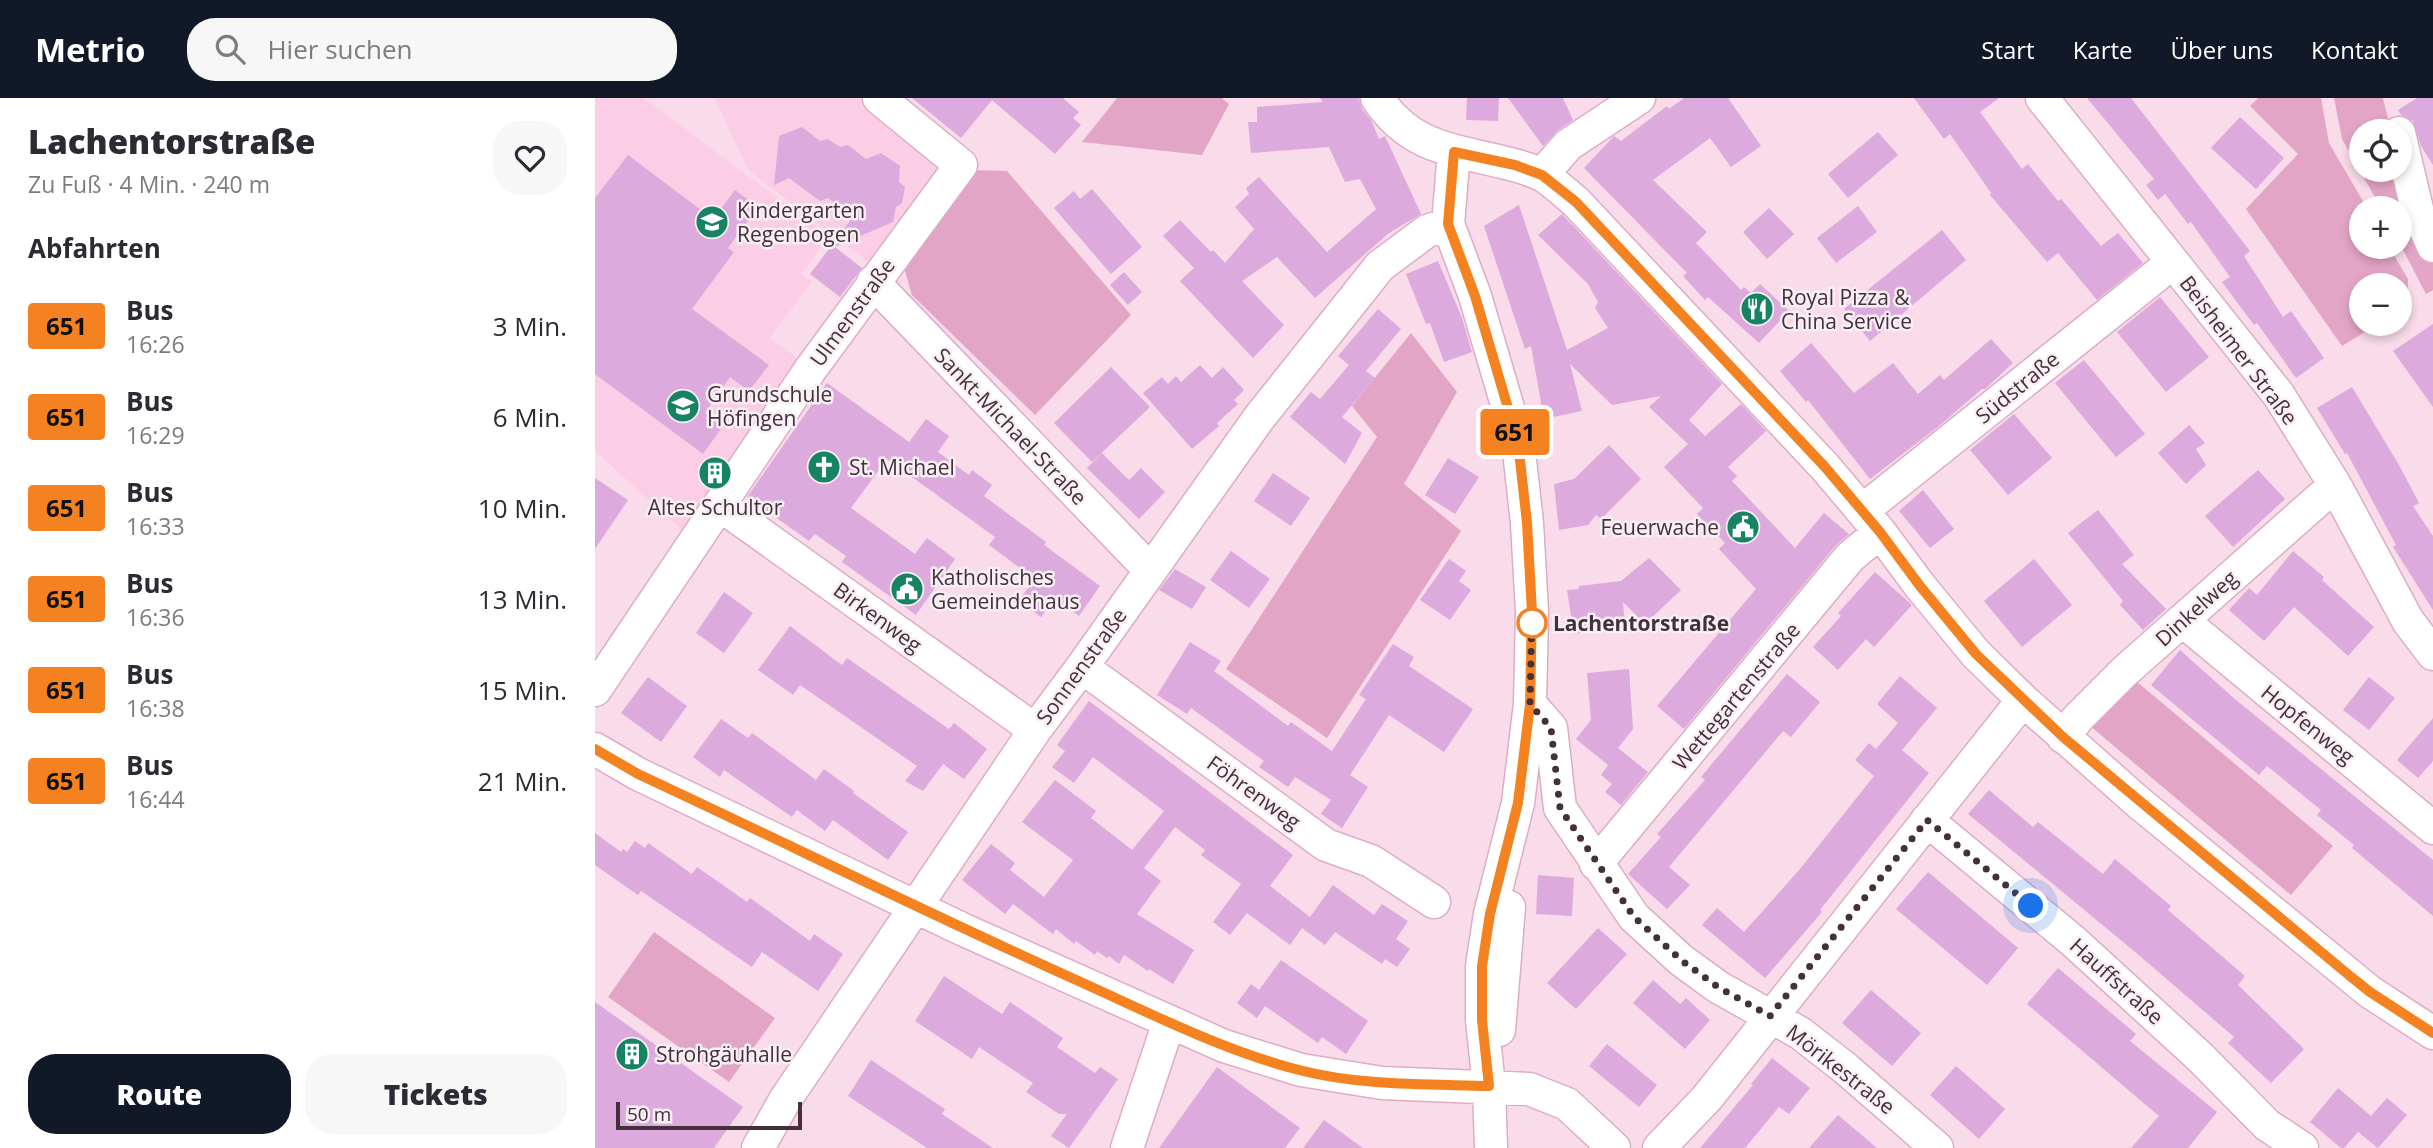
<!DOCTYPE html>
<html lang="de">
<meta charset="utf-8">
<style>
body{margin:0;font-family:"Open Sans",sans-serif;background:#f7f7f7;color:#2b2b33;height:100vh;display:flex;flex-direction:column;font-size:26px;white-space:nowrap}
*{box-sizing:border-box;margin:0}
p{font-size:23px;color:#7c7c81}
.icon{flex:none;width:38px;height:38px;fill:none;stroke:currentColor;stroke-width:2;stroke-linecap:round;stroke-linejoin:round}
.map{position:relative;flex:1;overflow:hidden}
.side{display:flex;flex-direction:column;background:#fff;width:595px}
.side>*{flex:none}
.badge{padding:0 14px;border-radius:5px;font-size:24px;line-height:46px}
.buttons{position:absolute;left:1754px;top:21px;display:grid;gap:14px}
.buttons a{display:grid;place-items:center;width:63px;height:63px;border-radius:50%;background:#fff;box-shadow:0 4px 10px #0003;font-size:35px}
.scale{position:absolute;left:21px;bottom:18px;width:186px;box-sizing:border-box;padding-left:7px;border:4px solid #43303a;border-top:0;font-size:19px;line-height:24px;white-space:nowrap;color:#43303a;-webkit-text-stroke:5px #f9eff4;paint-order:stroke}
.you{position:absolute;width:35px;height:35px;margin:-18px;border:5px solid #fff;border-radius:50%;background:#1a73e8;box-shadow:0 0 0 10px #1a73e833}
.map>.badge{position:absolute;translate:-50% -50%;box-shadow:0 0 0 4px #fff}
h2{padding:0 28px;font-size:26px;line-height:63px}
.round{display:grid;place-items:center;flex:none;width:74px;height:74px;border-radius:28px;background:#f7f7f7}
.overview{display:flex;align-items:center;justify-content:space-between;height:119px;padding:0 28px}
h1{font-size:33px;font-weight:800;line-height:52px}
.cta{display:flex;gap:14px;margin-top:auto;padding:14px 28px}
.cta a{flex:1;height:80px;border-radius:28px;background:#111827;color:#fff;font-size:28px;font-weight:800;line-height:80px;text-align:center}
.cta a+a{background:#f7f7f7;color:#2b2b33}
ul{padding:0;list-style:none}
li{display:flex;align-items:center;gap:21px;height:91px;padding:0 28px}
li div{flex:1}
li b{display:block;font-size:26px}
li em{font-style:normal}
li .badge{min-width:77px;font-weight:700;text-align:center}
header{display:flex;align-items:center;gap:42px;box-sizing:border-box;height:98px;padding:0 35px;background:#111827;color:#fff}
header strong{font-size:33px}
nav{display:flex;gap:38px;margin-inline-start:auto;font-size:24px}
.search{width:490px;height:63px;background:#f7f7f7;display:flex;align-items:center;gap:18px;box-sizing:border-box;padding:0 24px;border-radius:28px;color:#7c7c81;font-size:26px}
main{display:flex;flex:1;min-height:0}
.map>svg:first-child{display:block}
</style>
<header>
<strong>Metrio</strong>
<div class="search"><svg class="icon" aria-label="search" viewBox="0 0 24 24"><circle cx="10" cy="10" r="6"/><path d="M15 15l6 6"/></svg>Hier suchen</div>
<nav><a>Start</a><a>Karte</a><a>Über uns</a><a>Kontakt</a></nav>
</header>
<main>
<section class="side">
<div class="overview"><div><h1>Lachentorstraße</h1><p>Zu Fuß · 4 Min. · 240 m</p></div><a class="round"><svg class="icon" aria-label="heart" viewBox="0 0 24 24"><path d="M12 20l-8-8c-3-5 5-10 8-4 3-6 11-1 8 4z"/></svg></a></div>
<h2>Abfahrten</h2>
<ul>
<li><span class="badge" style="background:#f58220;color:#111">651</span><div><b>Bus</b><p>16:26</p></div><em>3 Min.</em></li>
<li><span class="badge" style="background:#f58220;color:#111">651</span><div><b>Bus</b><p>16:29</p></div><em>6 Min.</em></li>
<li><span class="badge" style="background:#f58220;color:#111">651</span><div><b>Bus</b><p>16:33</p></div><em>10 Min.</em></li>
<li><span class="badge" style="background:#f58220;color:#111">651</span><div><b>Bus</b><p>16:36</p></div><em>13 Min.</em></li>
<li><span class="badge" style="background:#f58220;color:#111">651</span><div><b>Bus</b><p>16:38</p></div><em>15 Min.</em></li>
<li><span class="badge" style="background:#f58220;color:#111">651</span><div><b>Bus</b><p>16:44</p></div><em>21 Min.</em></li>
</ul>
<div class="cta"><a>Route</a><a>Tickets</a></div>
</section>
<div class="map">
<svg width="1838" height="1050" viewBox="0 0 1838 1050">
<rect width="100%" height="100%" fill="#f9dbea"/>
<path fill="#fccee6" d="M0 0H49L234 138 206 176 217 184 175 240 206 263 89 434 0 353Z
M120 0H272L354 64 275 165 153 72Z"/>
<path fill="#e3a5c6" d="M522 0H627L634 6 607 57 487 44Z
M1663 0H1726L1734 45 1772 110H1766V149H1794L1813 181V208L1804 213V187H1766V226H1783L1747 248 1651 111 1703 56 1655 8Z
M1739 0H1788L1796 33H1766V72H1804L1838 159V192L1831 196 1804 144V110H1786L1747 41Z
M375 72 412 73 536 217 440 317 317 197 310 173Z
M816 235 862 294 809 386 866 433 732 640 631 571 782 339 757 308Z
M1535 578 1738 748 1696 797 1494 627Z
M59 834 180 920 134 984 13 899Z"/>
<path fill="#dcaadd" d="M317 0H468L484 14 478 20 486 27 460 56 397 2 366 40Z
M725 0H764L767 11 776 22 784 41 790 38 826 116 794 135 720 200 682 159 647 183 689 227 658 260 585 183 599 170 568 138 585 122 616 154 618 152 630 165 659 131 640 109 654 96 651 90 664 79 732 154 781 111 765 81 750 84 734 49 656 55 653 24H662V9L728 4Z
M872 0H904L903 23 871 22Z
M913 0H968L978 22 963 32 948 48Z
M1089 0H1133L1166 48 1136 69 1115 40 1058 82 1112 134 1101 145 1146 192 1149 189 1156 195 1165 186 1194 213 1164 245 1113 199 1110 202 1088 178 1092 175 989 70 1019 38 1026 43 1072 8 1074 11Z
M1319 0H1404L1385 14 1427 71 1433 66 1463 103 1466 101 1506 148 1523 135 1548 165 1502 202 1463 155 1452 164 1395 97 1396 95 1355 36 1349 41Z
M1492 0H1536L1655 153 1649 158 1688 219 1696 213 1729 260 1701 280 1662 225 1659 227 1627 184 1635 179 1596 124 1593 126 1570 96 1563 102 1551 87 1559 81Z
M1822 0H1838V67L1826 48 1818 23 1806 17 1803 12Z
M1645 19 1689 60 1661 91 1616 50Z
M207 29 225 43 233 41 245 49 253 47 271 61 286 55 305 68 304 84 310 89 307 105 301 109 298 124 240 149 267 170 245 199 215 176 258 119 233 100 225 103 194 80 179 87 184 38Z
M1283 34 1303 57 1253 100 1233 76Z
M33 57 118 121 140 92 163 109 133 150 139 154 97 211 174 267 154 293 135 279 110 315 128 328 108 356 0 276V100Z
M497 91 547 149 516 176 459 110 479 93 485 101Z
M924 107 972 252 1013 230 1000 210 1003 204 993 186 943 137 967 116 1127 286 1094 322 1110 338 1146 306 1171 333 1133 369 1142 378 1137 383 1200 450 1229 415 1254 436 1241 447 1089 631 1062 608 1161 491 1124 451 1130 445 1102 416 1108 410 1069 369 1093 346 1054 309 1066 298 1017 307 975 266 987 313 949 321 936 248 930 251 889 128Z
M1263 108 1282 134 1241 165 1222 140Z
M1174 110 1199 136 1172 161 1148 134Z
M1347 132 1371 162 1275 243 1249 211Z
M843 163 867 220 877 254 849 264 835 225 831 226 811 176Z
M529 174 547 194 533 207 515 187Z
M1565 199 1614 259 1571 294 1522 234Z
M783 211 806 231 771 273 780 280 747 319 767 335 750 366 695 319 716 294 725 301 754 267 743 258Z
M1838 226V309L1798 253Z
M1396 241 1418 265 1390 291H1387L1344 328 1275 381 1213 302 1211 304 1185 273 1216 245 1259 295 1298 265 1323 296 1345 277 1349 282Z
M1489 262 1550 336 1521 359 1460 285Z
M605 267 617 280 628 269 649 292 639 302 643 306 622 325 624 328 597 351 548 295 567 279 573 286 581 278 586 284Z
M516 269 555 309 497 364 459 325Z
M232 285 314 344 331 321 354 338 343 354 374 377 377 372 397 387 389 398 451 444 449 447 505 488 484 518 460 500 446 519 423 503 440 481 394 447 400 439 292 361 256 410 320 456 332 440 360 461 321 517 247 464 251 458 220 436 214 443 152 399Z
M1757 289 1804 367 1824 405 1818 408 1838 438V512L1798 449 1801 447 1752 355 1750 356 1722 310Z
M1419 316 1457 360 1413 397 1375 352Z
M1594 327 1610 345 1601 351 1611 367 1591 386 1563 355Z
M1014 347 1046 381 1006 421 1001 417 993 427 964 432 959 386 979 381Z
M507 355 534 382 546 370 570 394 544 421 492 370Z
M853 360 884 379 860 416 830 397Z
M1663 372 1690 401 1638 449 1610 418Z
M678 375 715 400 696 428 659 403Z
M0 380 33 402 0 451Z
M1328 392 1359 431 1335 450 1304 413Z
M1503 412 1539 457 1527 466 1571 511 1548 532 1525 507 1528 503 1473 435Z
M636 453 675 481 654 510 615 482Z
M1698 453 1729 479 1727 482 1779 529 1753 558 1699 509 1669 543 1634 512 1654 490 1662 497Z
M1054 460 1086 492 1050 526 1028 504 1030 529 979 536 972 492 984 491V488L1026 483Z
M854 461 871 473 864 483 876 492 855 522 825 502Z
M1439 461 1477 507 1427 549 1389 503Z
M580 471 611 489 597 511 564 492Z
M1280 474 1317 507 1279 549 1271 541 1243 572 1218 549 1246 518 1243 515Z
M129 494 158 515 129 555 101 535Z
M195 528 247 567 252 560 354 631 359 625 392 651 369 681 348 666 328 693 310 683 322 668 205 587 198 597 163 572Z
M595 544 626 563 619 573 693 628 696 624 737 653 771 601 764 597 798 546 819 559 814 568 878 611 849 654 794 617 755 677 773 689 747 730 726 716 736 702 700 679 693 689 664 669 669 663 596 610 592 616 562 597Z
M1585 552 1641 602 1838 762V818L1757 750 1759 747 1722 717 1726 712 1672 668 1664 677 1556 587Z
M1034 571 1038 631 1023 650 1053 674 1026 707 1010 694 1017 686 1006 677 1013 667 981 641 996 622 992 575Z
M1192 576 1225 604 1196 639 1188 633 1074 769 1095 787 1072 811 1033 776 1066 739 1062 736 1110 682 1106 679Z
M1305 578 1342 610 1307 652 1334 675 1225 812 1227 814 1170 880 1107 827 1122 810 1149 834 1205 771 1279 678 1260 662 1274 645 1281 651 1303 625 1282 606Z
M53 579 92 608 66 644 26 615Z
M1774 579 1800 600 1774 632 1748 612Z
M494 603 698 757 675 788 715 819 695 847 652 815 635 837 618 824 646 786 606 757 610 752 580 729 549 770 566 783 542 816 599 852 578 886 554 871 553 873 529 857 524 866 514 858 512 860 502 853 500 857 481 843 479 846 461 831 458 836 418 806 410 816 367 782 396 746 420 765 415 772 449 799 478 762 427 724 460 682 501 713 496 720 537 752 569 713 498 659 479 685 457 669 470 653 462 647Z
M1838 620V663L1823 680 1802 662Z
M126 621 153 640 157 635 221 682 229 671 259 693 258 695 313 734 293 762 238 722 230 733 202 712 197 719 129 672 125 679 98 659Z
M1394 692 1438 729 1443 724 1508 776 1520 761 1576 808 1573 812 1650 878 1643 887 1709 951 1676 985 1633 945 1639 939 1539 853 1373 716Z
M0 735 26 754 28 751 32 754 40 743 50 750 53 745 97 776 102 769 152 804 155 800 215 843 219 836 248 856 223 893 167 854 157 869 46 793 43 797 0 767Z
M1333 774 1423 850 1392 887 1301 811Z
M943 777 979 780 977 818 941 816Z
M738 787 779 817 787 806 813 823 801 841 815 851 802 869 790 861 787 866 740 834 730 847 707 830Z
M1003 830 1032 856 981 911 952 885Z
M686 862 773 923 751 956 727 939 723 945 670 908 662 920 642 905 656 886 664 892Z
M1463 870 1541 936 1535 943 1622 1014 1593 1050H1536L1564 1018 1432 906Z
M349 878 407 916 415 904 468 940 462 949 500 975 505 969 523 981 474 1050 456 1038 472 1016H464L431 994 438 985 384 949 377 961 320 923Z
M1058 882 1085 906 1091 900 1115 922 1090 951 1038 905Z
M1276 892 1326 935 1297 968 1247 925Z
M0 904 148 1009 119 1050H0Z
M1012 946 1062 987 1044 1009 994 968Z
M1177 960 1215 990 1194 1016 1184 1009 1150 1050H1105L1158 987 1156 986Z
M276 962 350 1011 347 1016 398 1050H332L253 998Z
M1361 968 1410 1011 1384 1041 1335 997Z
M622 969 705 1030 690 1050H564Z
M1743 990 1776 1018 1792 1000 1812 1017 1783 1050 1763 1034 1749 1050H1746L1715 1024Z
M1243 1017 1282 1050H1214Z
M729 1022 768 1050H708Z"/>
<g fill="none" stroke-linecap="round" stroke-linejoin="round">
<defs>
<path id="minor" d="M782 0C815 49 854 51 907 64 920 67 935 71 947 77 959 84 970 95 981 104L1230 369 1285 434 1325 488 1381 556 1428 602 1543 704 1775 894 1838 935
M1447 0 1683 296 1740 387 1813 523 1838 556
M1804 35 1823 115 1838 148
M859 54 853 126 880 198 923 344 932 425 937 514 935 606 923 705 895 816 887 868V922L894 988 896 1050
M947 77 973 47 1044 0
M278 184 555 472
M125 407 440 632
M1267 413 1577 165
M1588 523 1838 730
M487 569 731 747 776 763 839 804
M0 592 215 272 366 67 284 0
M935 606 956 630 965 710 1039 819 1086 862 1123 889 1205 935 1250 970 1342 1050
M1468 639 1483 620 1529 574 1740 387
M0 651 43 676 369 832 629 948 706 972 787 985 934 991 972 1006 1019 1050
M1332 722 1478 843 1605 959 1672 1027 1707 1050
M1001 766 1255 459 1285 434
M904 932 914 809
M163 1050 190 1002 440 632 487 569 664 320 785 168 832 133 853 126
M532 1050 574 924
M1064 1050 1112 1000 1428 602"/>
</defs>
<use href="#minor" stroke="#ddadc6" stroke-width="35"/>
<use href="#minor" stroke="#fff" stroke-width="32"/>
</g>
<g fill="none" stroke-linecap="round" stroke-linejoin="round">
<defs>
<path id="line" d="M0 651 43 676C189 744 332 815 479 881 553 914 626 952 704 972 766 988 831 986 894 988L887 922V868L895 816 923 705 935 606 937 514 932 425 923 344 880 198 853 126 859 54 920 67 947 77 981 104 1230 369 1285 434 1325 488 1381 556 1468 639 1755 878 1775 894 1838 935"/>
</defs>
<use href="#line" stroke="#fff" stroke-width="16"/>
<use href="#line" stroke="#f58220" stroke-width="10"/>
<path stroke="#43303a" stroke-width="7" stroke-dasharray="0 12.6" d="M937 525V514L935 606 956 630 965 710 1039 819 1086 862 1123 889 1175 918 1332 722 1436 808"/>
</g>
<defs>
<symbol id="school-disc" viewBox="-11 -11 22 22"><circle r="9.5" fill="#168462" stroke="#f9eff4"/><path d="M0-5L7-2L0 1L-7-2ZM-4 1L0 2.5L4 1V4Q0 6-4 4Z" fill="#fff"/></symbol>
<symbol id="restaurant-disc" viewBox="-11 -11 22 22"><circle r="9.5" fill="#168462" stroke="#f9eff4"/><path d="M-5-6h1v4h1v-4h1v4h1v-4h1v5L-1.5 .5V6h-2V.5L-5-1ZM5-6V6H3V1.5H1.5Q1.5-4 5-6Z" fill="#fff"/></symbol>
<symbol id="church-disc" viewBox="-11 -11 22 22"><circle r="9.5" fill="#168462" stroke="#f9eff4"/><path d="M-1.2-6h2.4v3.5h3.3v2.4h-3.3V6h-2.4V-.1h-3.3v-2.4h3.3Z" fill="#fff"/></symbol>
<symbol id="building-disc" viewBox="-11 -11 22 22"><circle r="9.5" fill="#168462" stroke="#f9eff4"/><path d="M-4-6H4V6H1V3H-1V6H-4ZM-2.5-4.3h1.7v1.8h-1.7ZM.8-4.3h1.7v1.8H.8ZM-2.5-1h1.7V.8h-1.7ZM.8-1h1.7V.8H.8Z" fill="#fff"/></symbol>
<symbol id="civic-disc" viewBox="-11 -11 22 22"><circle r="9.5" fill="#168462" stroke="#f9eff4"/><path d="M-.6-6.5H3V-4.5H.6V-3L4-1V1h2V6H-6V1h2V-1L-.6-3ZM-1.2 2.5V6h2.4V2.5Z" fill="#fff"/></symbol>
</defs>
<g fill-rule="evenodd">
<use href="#school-disc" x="98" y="105" width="38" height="38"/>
<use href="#restaurant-disc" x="1143" y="192" width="38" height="38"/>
<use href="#school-disc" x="69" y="289" width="38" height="38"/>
<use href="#church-disc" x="210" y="350" width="38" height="38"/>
<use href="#building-disc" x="101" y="356" width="38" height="38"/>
<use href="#civic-disc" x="1129" y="410" width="38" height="38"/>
<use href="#civic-disc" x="293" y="472" width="38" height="38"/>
<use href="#building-disc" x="18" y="937" width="38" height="38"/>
</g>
<circle fill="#fff" stroke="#f58220" stroke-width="3.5" cx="937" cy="525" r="14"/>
<g text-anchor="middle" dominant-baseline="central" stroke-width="5" stroke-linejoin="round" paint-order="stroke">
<g font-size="21" fill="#43303a" stroke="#f9eff4" text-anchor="start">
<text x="142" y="112">Kindergarten<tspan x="142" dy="24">Regenbogen</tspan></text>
<text x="1186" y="199">Royal Pizza &amp;<tspan x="1186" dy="24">China Service</tspan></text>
<text x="112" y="296">Grundschule<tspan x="112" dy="24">Höfingen</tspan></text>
<text x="254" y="369">St. Michael</text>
<text x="120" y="409" text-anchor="middle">Altes Schultor</text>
<text x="1124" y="429" text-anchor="end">Feuerwache</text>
<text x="336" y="479">Katholisches<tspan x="336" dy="24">Gemeindehaus</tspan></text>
<text x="61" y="956">Strohgäuhalle</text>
</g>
<g font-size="21" fill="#43303a" stroke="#f9eff4">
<text transform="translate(257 214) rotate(-54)">Ulmenstraße</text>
<text transform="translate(1644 252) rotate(53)">Beisheimer Straße</text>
<text transform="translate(1422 289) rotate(-39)">Südstraße</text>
<text transform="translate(416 328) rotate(46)">Sankt-Michael-Straße</text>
<text transform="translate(1601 510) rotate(-42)">Dinkelweg</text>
<text transform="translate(283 519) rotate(36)">Birkenweg</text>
<text transform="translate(486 568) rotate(-54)">Sonnenstraße</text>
<text transform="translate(1141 598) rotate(-50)">Wettegartenstraße</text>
<text transform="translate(1713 626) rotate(39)">Hopfenweg</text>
<text transform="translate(659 694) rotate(36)">Föhrenweg</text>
<text transform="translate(1522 883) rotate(42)">Hauffstraße</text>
<text transform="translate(1246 971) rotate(38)">Mörikestraße</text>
</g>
<g font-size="21" font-weight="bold" fill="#43303a" stroke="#f9eff4" text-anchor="start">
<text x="958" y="525">Lachentorstraße</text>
</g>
</g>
</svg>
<div class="buttons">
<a><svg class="icon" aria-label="locate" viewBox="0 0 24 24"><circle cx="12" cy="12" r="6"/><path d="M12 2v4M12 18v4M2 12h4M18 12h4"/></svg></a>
<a>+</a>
<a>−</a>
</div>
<div class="scale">50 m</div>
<div class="you" style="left:1436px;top:808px"></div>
<b class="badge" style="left:920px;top:334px;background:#f58220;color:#111">651</b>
</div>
</main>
